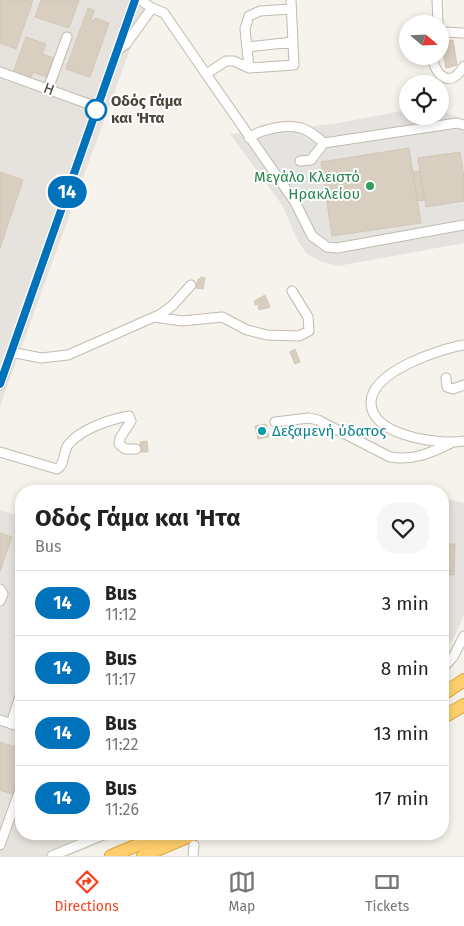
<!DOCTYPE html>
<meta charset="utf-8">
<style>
body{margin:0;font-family:"Fira Sans",sans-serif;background:#f6f6f6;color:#222;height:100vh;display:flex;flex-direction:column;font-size:19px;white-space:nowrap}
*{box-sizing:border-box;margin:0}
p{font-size:16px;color:#767676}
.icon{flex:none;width:28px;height:28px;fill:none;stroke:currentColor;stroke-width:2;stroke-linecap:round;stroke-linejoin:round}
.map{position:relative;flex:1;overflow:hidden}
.details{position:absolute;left:15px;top:485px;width:434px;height:355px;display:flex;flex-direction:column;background:#fff;border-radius:20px;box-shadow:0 2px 8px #0003}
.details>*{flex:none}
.badge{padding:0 10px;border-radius:16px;font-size:18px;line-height:32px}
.needle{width:32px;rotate:109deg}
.tools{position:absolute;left:399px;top:15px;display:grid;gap:10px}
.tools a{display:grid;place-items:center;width:50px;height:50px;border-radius:50%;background:#fff;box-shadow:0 2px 8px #0003;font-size:25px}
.map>.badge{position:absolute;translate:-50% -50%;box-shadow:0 0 0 2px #fff}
.round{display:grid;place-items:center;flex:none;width:52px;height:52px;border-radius:20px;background:#f6f6f6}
.summary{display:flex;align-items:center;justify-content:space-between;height:85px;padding:0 20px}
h1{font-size:24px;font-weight:700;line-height:38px}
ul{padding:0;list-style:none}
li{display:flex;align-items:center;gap:15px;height:65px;padding:0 20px;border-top:1px solid #e0e0e0}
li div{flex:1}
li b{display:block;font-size:19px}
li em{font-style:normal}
li .badge{min-width:55px;font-weight:700;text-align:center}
.menu{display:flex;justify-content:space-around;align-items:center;height:70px;border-top:1px solid #e0e0e0;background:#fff;font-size:14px;color:#767676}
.menu a{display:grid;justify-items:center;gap:2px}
.menu .active{color:#fc3f1d}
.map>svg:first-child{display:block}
</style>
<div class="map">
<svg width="464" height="856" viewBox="0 0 464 856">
<rect width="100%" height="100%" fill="#f6f3ec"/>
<path fill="#e6e2dd" d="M0 0H148L0 406Z
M443 498 464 503V614L456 634 443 655Z
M0 510 21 517V834H122L69 856H0Z"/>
<path fill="#e5e3e0" d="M440 109 464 121V243L338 266 320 261 306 253 297 239 282 205 230 134 333 124 407 110 408 116H440Z"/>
<path fill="#d8cfc1" stroke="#d3c7b4" d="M0 0H33L16 49 0 43Z
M41 0H79L69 28 35 17Z
M88 8 94 10 91 20 94 21 95 18 109 23 90 77 66 69Z
M26 37 46 44 42 54 54 58 47 77 33 72 30 80 13 73Z
M453 40 457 65 446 68 441 42Z
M409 148 421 223 332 236 321 162Z
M460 152 464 177V201L426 207 418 158Z
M420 171 424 200 417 201 413 172Z
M0 172 23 180 0 248Z
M201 277 205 278 203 289 196 288 198 279H201Z
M265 295 270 307 259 310 258 304 255 305 254 301Z
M295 349 300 362 295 364 290 352Z
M266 424 269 437 258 439 255 426Z
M147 441 148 452H141L140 442Z
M0 533 12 537 0 571Z
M442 544H455L454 575 442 574Z
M0 742 21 749V769L12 794 0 790Z"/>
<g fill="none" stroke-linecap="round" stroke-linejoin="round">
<defs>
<path id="minor" d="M140 0 152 8
M437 0 438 24
M440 30 443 32 464 33
M247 47 293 42
M118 50 126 44 152 8 164 13 206 74 226 61H234L249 68 294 65 291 0
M432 56C436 77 450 89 464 66
M249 68 245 29 249 16 260 11 291 9
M0 72 97 107
M206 74 295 202 312 236 327 247 337 248 464 225
M48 89 67 37
M249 138C261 129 289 123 304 129 311 132 318 138 324 143L457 123 464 125
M300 161 311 160 324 143
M154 317 182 321 222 317 247 330 267 335 299 336 309 331 308 317 292 291
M464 345C440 349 372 371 371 402 370 436 440 445 464 441
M11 352 41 358 68 355 161 314 172 306 191 285
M446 378 447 387 453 389 464 385
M0 385 135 0
M275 422 309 418 318 420 390 457C413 461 431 453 451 443
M0 452 57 469C65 465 63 452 68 445 80 429 111 419 129 416L131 421 120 438 119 444 125 449H136
M0 589 3 594 0 601
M442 669 453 657 464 636
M0 720 21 727
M11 724 21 693
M0 845 21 787
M52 856 105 834
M193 856 194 845"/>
<path id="highway" d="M442 695 464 680
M442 718 464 705
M111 856 164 834
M143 856 194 834"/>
</defs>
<use href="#minor" stroke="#c2bbae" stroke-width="11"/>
<use href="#highway" stroke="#e0a43c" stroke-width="14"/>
<use href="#minor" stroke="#fff" stroke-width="9"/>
<use href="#highway" stroke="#ffcf6e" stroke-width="12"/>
</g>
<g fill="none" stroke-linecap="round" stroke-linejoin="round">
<defs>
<path id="line" d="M0 384 135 0"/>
</defs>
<use href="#line" stroke="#fff" stroke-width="11"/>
<use href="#line" stroke="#0072bc" stroke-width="8"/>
</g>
<circle fill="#fff" stroke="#0072bc" stroke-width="2.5" cx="96" cy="110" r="10"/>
<circle fill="#2e9e5b" stroke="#fff" stroke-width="2" cx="370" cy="186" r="5"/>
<circle fill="#0f9aa8" stroke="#fff" stroke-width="2" cx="262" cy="431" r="5"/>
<g text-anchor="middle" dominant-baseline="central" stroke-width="4" stroke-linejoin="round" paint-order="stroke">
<g font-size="15" fill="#4b4439" stroke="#fff">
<text transform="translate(49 89) rotate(20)">Η</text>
</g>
<g font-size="15" font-weight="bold" fill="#4b4439" stroke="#fff" text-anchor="start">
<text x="111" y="101">Οδός Γάμα<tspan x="111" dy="17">και Ήτα</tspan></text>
</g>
<g font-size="15" fill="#27864d" stroke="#fff" text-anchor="end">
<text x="360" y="177">Μεγάλο Κλειστό<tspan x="360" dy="17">Ηρακλείου</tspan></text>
</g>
<g font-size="15" fill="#0d838f" stroke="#fff" text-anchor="start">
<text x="272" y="431">Δεξαμενή ύδατος</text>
</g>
</g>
</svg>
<div class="tools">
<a><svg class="needle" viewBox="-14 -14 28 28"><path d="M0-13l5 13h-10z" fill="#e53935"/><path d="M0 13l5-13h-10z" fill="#767676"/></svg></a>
<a><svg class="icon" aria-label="locate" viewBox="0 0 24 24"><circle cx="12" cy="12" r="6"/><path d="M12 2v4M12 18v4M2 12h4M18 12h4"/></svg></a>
</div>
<b class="badge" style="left:67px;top:192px;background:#0072bc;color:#fff">14</b>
<section class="details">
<div class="summary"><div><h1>Οδός Γάμα και Ήτα</h1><p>Bus</p></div><a class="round"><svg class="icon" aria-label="heart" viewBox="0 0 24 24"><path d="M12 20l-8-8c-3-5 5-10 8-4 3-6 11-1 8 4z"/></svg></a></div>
<ul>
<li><span class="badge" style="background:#0072bc;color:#fff">14</span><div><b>Bus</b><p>11:12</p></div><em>3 min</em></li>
<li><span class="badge" style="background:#0072bc;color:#fff">14</span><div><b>Bus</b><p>11:17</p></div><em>8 min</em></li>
<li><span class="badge" style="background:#0072bc;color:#fff">14</span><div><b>Bus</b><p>11:22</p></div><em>13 min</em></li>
<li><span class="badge" style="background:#0072bc;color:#fff">14</span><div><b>Bus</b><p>11:26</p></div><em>17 min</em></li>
</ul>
</section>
</div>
<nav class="menu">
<a class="active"><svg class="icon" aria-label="directions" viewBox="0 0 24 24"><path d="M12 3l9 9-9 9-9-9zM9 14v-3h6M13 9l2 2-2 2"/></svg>Directions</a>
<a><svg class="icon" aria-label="map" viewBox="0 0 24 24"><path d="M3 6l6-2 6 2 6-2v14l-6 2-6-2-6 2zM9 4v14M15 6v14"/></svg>Map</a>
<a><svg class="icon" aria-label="tickets" viewBox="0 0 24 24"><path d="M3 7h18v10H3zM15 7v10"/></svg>Tickets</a>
</nav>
